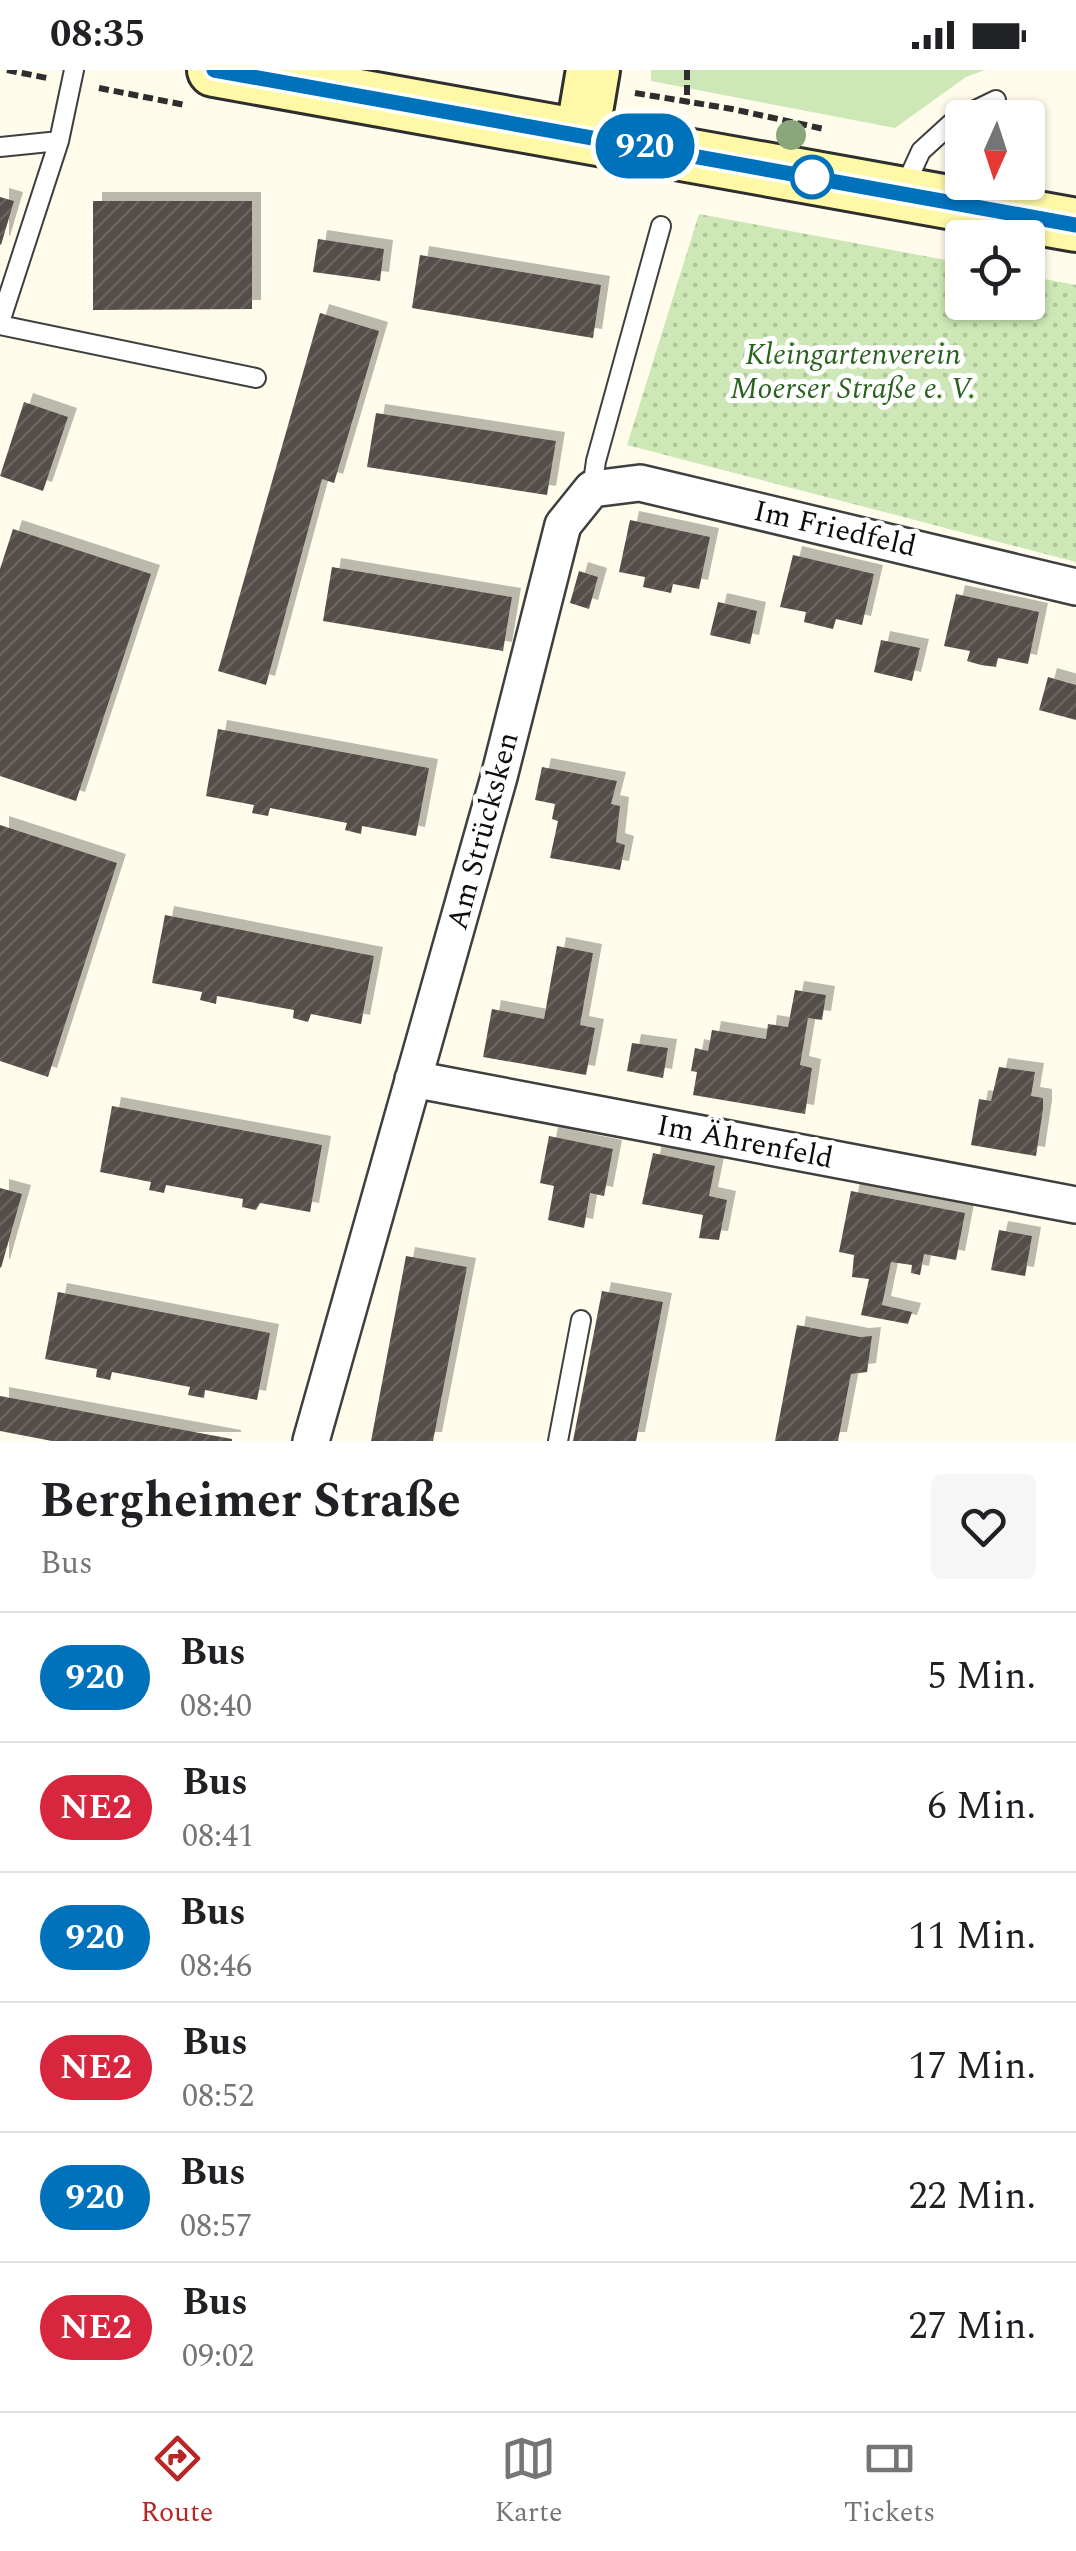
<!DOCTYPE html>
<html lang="de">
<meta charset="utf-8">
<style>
body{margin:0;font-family:Spectral,serif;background:#f6f6f6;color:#202124;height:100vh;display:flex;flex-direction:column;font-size:38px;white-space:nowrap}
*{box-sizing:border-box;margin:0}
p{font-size:32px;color:#757577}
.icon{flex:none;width:55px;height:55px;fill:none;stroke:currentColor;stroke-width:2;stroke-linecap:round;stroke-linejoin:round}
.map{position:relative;height:1371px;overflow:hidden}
.sheet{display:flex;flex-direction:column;background:#fff;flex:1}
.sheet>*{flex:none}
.badge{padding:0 20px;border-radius:32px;font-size:35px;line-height:65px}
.needle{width:65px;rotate:183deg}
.controls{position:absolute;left:945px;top:30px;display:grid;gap:20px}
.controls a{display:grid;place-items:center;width:100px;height:100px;border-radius:10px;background:#fff;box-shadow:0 2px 8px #0004;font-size:50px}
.map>.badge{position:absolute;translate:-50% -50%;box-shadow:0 0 0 5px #fff}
.round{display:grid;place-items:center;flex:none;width:105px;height:105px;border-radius:10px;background:#f6f6f6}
.headline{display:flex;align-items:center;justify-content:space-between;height:170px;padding:0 40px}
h1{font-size:48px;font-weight:700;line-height:75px}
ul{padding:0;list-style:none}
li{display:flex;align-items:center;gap:30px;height:130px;padding:0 40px;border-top:2px solid #e0e0e0}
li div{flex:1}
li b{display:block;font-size:38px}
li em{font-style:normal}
li .badge{min-width:110px;font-weight:700;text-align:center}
.status{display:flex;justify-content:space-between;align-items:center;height:70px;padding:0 50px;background:#fff;direction:ltr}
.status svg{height:28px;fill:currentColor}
.tabs{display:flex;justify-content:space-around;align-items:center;height:140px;border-top:2px solid #e0e0e0;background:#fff;font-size:28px;color:#757577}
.tabs a{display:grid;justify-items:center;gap:5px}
.tabs .current{color:#ba2626}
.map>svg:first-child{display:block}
</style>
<div class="status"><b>08:35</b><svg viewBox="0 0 49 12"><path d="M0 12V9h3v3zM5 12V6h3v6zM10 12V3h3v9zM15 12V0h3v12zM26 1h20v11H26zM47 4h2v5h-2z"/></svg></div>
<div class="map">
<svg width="1076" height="1371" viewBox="0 0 1076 1371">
<defs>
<pattern id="park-dots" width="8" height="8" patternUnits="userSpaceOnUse" patternTransform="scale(2.5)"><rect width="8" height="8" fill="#cde8b6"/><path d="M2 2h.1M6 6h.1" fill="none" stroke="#afc69b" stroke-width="1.8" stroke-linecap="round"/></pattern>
<pattern id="building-hatch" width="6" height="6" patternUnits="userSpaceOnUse" patternTransform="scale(2.5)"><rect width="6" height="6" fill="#544e48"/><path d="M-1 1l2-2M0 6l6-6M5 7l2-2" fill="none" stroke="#68635e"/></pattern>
<filter id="shadow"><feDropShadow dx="9" dy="-9" stdDeviation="0" flood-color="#0004"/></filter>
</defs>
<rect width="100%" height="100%" fill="#fffceb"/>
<path fill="#cde8b6" d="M651 0H985L966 7 895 58 651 11Z"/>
<path fill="url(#park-dots)" d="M699 144 962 193V232H1028V206L1076 215V492L627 375Z"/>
<path fill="url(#building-hatch)" filter="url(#shadow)" d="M0 127 14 131 1 175 0 174Z
M93 131H252V239L93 240Z
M318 169 384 179 380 211 313 202Z
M420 185 601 215 593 268 412 238Z
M320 243 379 261 334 413 322 409 266 615 218 601Z
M24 332 68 347 43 421 0 406Z
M376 343 556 371 547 425 367 397Z
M630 450 710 467 699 519 673 514 671 523 643 517 645 507 619 502Z
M13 459 151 504 76 731 0 706V499Z
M793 485 874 504 862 555 836 549 833 559 804 552 806 542 780 537Z
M332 497 512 527 503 581 323 551Z
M579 501 598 507 589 539 570 533Z
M956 524 1039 542 1028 594 998 588 996 597 981 595 967 591 970 581 944 576Z
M718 532 757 541 750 574 710 565Z
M881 570 920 578 912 611 874 602Z
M1048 607 1076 615V650L1039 640Z
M218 659 429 698 416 766 362 756 361 764 345 760 347 753 270 738 268 746 252 743 254 735 206 726Z
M542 697 617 711 611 734 620 736 616 772 625 775 620 800 550 788 558 751 552 749 555 734 535 730Z
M0 755 117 793 48 1007 0 991Z
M165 845 374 886 361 954 311 944 308 952 293 948 294 940 217 926 216 934 200 930 202 922 152 913Z
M557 876 593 883 580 955 595 958 586 1005 483 987 492 939 544 949Z
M795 920 826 925 822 950 808 948 800 995 812 998 805 1044 693 1025 697 1002 691 1001 695 978 708 981 712 960 766 969 768 954 788 957Z
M632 973 668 978 663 1008 627 1001Z
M999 997 1035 1002 1031 1026 1043 1028V1039L1036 1086 971 1075 979 1029 991 1031Z
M112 1036 322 1075 310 1142 260 1133 256 1140 242 1137 243 1129 166 1115 164 1123 149 1120 151 1112 100 1102Z
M549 1066 613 1079 604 1126 590 1123 584 1158 548 1150 554 1116 540 1113Z
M653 1083 715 1096 709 1126 727 1130 719 1170 699 1168 703 1145 642 1134Z
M0 1118 22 1124 1 1198 0 1197Z
M851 1121 965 1143 956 1190 924 1184 920 1205 911 1203 912 1195 891 1192 882 1235 912 1242 908 1254 861 1245 869 1209 852 1207 854 1185 839 1182Z
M999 1160 1032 1166 1025 1206 991 1200Z
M406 1186 467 1197 460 1233 433 1371H371Z
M602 1221 663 1232 636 1371H573Z
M58 1222 270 1263 257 1330 205 1320 204 1328 188 1325 190 1317 112 1302 110 1310 96 1307 97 1299 45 1289Z
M797 1255 860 1267 872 1266 867 1302 851 1304 838 1371H775Z
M0 1326 232 1369V1371H52L0 1361Z"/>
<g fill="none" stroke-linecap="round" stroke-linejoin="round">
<defs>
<path id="lane" d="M0 77 59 71 74 0
M904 118 921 81 955 50 996 30
M0 252 59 71
M0 255 256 308
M592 419 596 391 661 156
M558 1371 581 1250"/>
<path id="street" d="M413 1009 1076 1135
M311 1371 499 707 563 455 592 419 640 413 1076 517"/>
<path id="secondary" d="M214 0 1076 155
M582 65 593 0"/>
</defs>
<use href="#lane" stroke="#3f3f3f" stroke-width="22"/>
<use href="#street" stroke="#3f3f3f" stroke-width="40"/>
<use href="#secondary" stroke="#2e2e2e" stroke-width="58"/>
<path stroke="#2e2e2e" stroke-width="6" stroke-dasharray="10 5" stroke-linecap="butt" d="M7 0 47 8
M687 0V34
M99 18 185 35
M635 23 732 39 824 59"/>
<use href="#lane" stroke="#fff" stroke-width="18"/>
<use href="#street" stroke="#fff" stroke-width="35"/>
<use href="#secondary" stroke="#fef8a7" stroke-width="52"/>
</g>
<circle fill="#89a77a" cx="791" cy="65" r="15"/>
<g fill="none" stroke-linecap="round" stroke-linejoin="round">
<defs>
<path id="line" d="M214 0 1076 155"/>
</defs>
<use href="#line" stroke="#fff" stroke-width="22"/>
<use href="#line" stroke="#0072bc" stroke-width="15"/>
</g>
<circle fill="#fff" stroke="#0072bc" stroke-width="5" cx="812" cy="107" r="20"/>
<g text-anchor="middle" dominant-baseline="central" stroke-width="10" stroke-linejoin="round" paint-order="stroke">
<g font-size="30" font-style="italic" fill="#29621d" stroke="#fff">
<text x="853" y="285">Kleingartenverein<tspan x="853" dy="34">Moerser Straße e. V.</tspan></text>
</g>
<g font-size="30" fill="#0c0c0c" stroke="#fff">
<text transform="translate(835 459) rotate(13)">Im Friedfeld</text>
<text transform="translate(483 761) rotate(-75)">Am Strücksken</text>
<text transform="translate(745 1072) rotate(11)">Im Ährenfeld</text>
</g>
</g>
</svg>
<div class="controls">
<a><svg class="needle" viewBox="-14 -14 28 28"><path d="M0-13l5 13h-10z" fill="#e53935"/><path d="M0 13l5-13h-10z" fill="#757577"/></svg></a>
<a><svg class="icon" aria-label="locate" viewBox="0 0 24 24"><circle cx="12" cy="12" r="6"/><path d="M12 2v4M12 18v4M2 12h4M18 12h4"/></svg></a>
</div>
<b class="badge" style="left:645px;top:76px;background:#0072bc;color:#fff">920</b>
</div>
<section class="sheet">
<div class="headline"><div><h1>Bergheimer Straße</h1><p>Bus</p></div><a class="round"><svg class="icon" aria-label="heart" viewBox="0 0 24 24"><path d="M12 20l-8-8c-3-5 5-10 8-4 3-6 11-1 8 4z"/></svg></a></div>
<ul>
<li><span class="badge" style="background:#0072bc;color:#fff">920</span><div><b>Bus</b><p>08:40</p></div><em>5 Min.</em></li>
<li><span class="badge" style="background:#d7263d;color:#fff">NE2</span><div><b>Bus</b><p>08:41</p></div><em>6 Min.</em></li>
<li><span class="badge" style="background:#0072bc;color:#fff">920</span><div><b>Bus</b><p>08:46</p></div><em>11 Min.</em></li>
<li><span class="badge" style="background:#d7263d;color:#fff">NE2</span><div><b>Bus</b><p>08:52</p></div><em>17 Min.</em></li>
<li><span class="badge" style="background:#0072bc;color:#fff">920</span><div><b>Bus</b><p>08:57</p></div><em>22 Min.</em></li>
<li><span class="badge" style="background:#d7263d;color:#fff">NE2</span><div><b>Bus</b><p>09:02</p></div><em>27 Min.</em></li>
</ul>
</section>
<nav class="tabs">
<a class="current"><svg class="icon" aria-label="directions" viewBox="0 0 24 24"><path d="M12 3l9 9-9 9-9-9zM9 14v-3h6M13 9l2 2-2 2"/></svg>Route</a>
<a><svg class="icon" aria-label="map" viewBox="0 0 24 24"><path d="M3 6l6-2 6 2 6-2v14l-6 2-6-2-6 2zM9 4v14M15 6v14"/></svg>Karte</a>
<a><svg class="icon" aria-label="tickets" viewBox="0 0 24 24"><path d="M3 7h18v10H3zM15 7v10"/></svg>Tickets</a>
</nav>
